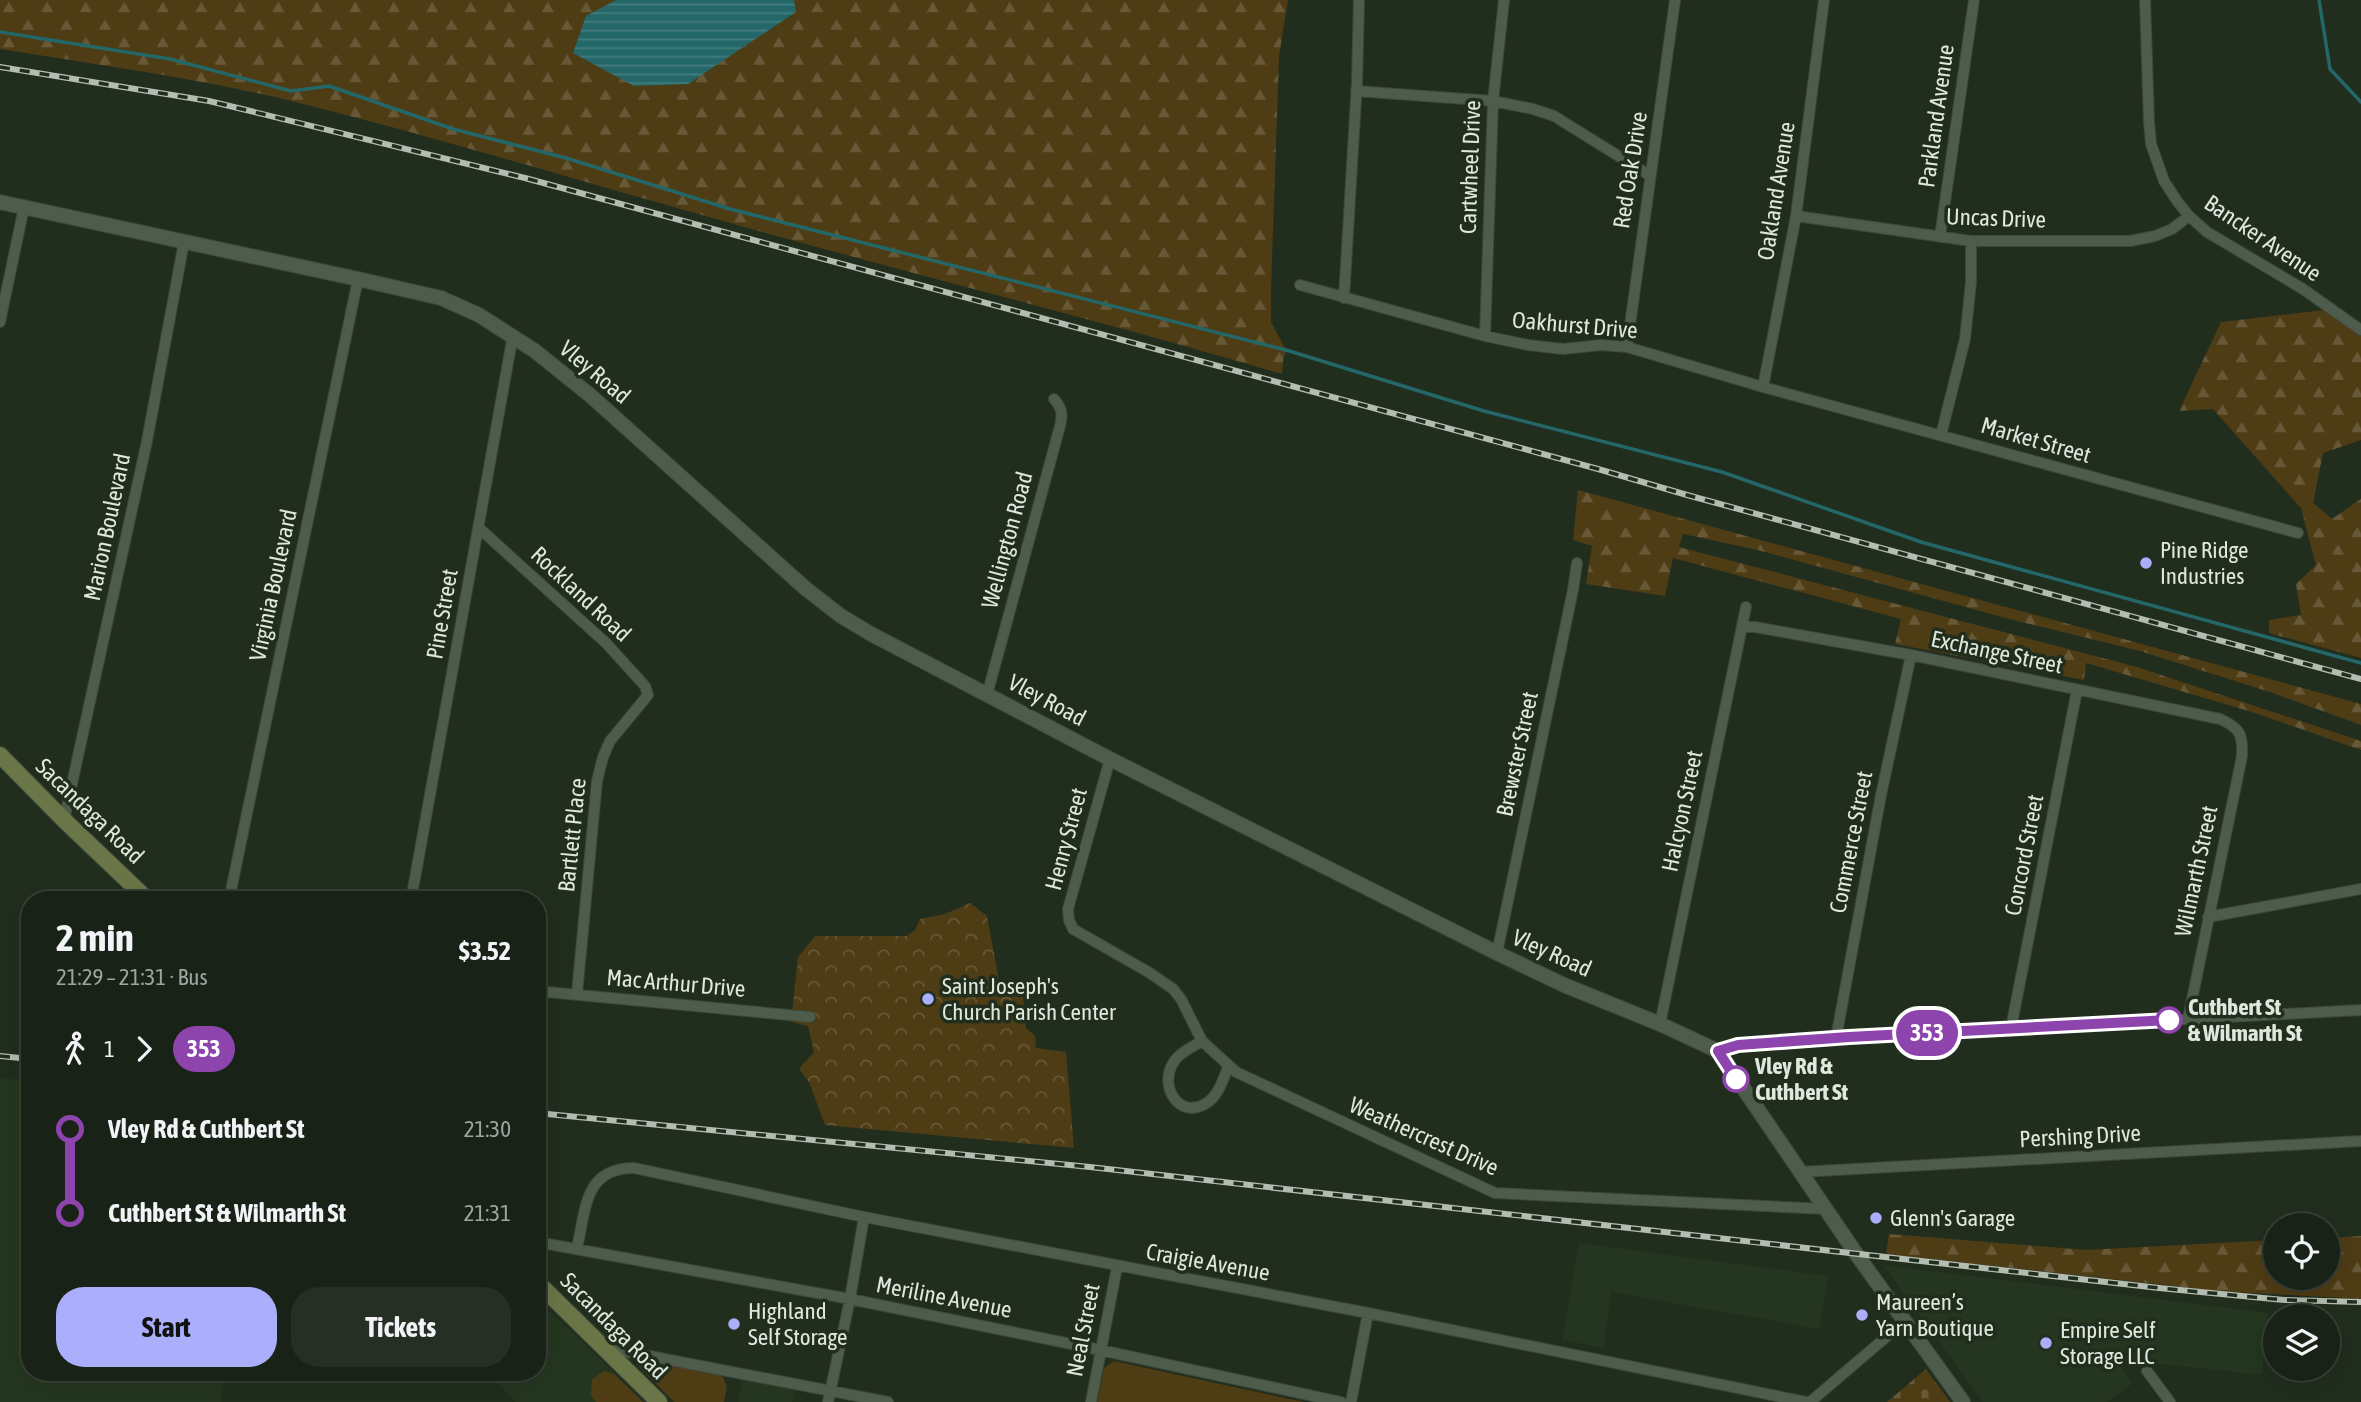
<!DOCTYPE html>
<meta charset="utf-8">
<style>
body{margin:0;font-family:"Asap Condensed",sans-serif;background:#262f23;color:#f1f3f6;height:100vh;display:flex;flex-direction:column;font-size:26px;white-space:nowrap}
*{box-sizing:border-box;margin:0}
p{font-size:23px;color:#9fa4a1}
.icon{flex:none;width:38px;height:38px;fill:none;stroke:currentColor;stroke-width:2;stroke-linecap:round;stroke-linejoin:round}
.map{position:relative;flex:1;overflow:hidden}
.side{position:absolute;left:21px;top:891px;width:525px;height:490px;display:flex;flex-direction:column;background:#192216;border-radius:28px;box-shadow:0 7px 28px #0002,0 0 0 2px #373f35}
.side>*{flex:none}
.badge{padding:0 14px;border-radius:23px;font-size:24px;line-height:46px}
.buttons{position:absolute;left:2263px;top:1213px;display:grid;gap:14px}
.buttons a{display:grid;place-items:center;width:77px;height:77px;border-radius:50%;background:#192216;box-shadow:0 7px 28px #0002,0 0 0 2px #373f35;font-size:35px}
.map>.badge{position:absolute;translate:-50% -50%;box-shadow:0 0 0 4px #fff}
.legs{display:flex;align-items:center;gap:10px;height:77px;padding:0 35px;font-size:23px}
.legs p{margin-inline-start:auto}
.overview{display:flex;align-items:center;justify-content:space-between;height:119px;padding:0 35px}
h1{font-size:38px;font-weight:700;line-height:52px}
.cta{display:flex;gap:14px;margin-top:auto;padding:14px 35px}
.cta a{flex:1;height:80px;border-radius:28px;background:#abaffb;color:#111;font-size:28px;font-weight:700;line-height:80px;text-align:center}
.cta a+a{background:#262f23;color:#f1f3f6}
ul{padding:0 35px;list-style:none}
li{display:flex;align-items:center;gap:24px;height:84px;font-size:26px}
li i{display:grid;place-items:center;width:10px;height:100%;margin:0 9px;background:currentColor}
li i::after{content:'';width:18px;height:18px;margin:-9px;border:5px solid;border-radius:50%;background:#192216}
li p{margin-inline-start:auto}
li:first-child i{background:linear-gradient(#0000 50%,currentColor 0)}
li:last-child i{background:linear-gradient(currentColor 50%,#0000 0)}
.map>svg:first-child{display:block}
</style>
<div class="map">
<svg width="2361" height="1402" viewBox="0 0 2361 1402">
<defs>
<pattern id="forest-firs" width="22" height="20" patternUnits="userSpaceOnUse" patternTransform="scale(1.75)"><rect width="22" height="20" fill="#4e3c15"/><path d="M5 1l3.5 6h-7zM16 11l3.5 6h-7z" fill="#675837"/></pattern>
<pattern id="cemetery-stones" width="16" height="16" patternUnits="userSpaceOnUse" patternTransform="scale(1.75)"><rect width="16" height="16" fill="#4e3c15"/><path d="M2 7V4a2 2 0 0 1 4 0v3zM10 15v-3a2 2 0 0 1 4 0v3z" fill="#675837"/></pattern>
<pattern id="park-crowns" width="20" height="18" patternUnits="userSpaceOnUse" patternTransform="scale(1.75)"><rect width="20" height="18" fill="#4e3c15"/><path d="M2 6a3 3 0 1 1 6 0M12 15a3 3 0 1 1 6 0" fill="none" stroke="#675837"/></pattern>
<pattern id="water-rules" width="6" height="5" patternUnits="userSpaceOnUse" patternTransform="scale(1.75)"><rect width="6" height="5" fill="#246768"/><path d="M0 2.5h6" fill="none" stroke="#437d7d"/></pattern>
</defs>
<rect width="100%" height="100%" fill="#212e1e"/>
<path fill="#243620" d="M0 1078 30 1081V1372H226L221 1402H0Z
M1579 1243 1828 1276 1819 1329 1611 1292 1604 1348 1562 1340Z
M1883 1265 2268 1313 2262 1375 2117 1359 2132 1384 2107 1402H1983Z
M537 1299 589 1348 643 1402H516L486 1372H537Z
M743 1379 795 1390 792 1402H738Z"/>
<path fill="#4e3c15" d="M637 1358 721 1374 727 1386 724 1402H674L636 1364 634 1360Z
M1114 1361 1303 1402H1097L1104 1368Z
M604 1371 614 1374 643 1402H596L591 1395 592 1379Z"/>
<path fill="url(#forest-firs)" d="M0 0H1288L1279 56 1271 288V322L1286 350 1283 361 1282 374C1099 320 914 275 730 223 585 183 441 138 295 102 198 78 98 65 0 49Z
M2324 310 2361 336V440L2323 453 2313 503 2332 519 2361 499V658L2269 633V620L2301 615 2296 584 2316 565 2301 508 2213 409 2179 411 2221 322Z
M1578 490 2361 704V725L2273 693 2140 651 2009 619 1758 550 1683 534 1679 547 2137 667 2361 741V750L2252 712 2086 663 2084 680 1895 644 1901 619 1673 558 1665 596 1586 584 1592 546 1573 540Z
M1889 1234 2086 1250 2275 1240V1278H2328V1238L2361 1236V1299L2218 1291 1886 1254Z"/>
<path fill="url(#cemetery-stones)" d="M1926 1369 1950 1402H1887Z"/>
<path fill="url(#park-crowns)" d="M970 903 987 916 1000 986 1023 997 1026 1028 1035 1036 1036 1048 1066 1052 1074 1148 825 1125 809 1082 799 1069 814 1052 808 1026 791 1022 798 957 815 936H907L915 930 920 919 945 914Z"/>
<path fill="url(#water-rules)" d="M616 0H794L796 12 688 84 634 86 573 53 586 16Z"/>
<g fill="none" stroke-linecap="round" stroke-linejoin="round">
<path stroke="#246768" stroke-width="3.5" d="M2319 0 2330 69 2361 102
M0 32 170 59 291 91 329 86 453 129 566 158 730 209 1286 350 1484 411 1722 472 1921 542 2361 663"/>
<defs>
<path id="minor" d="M2145 0 2149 122 2151 144 2164 181 2177 201 2189 216 2207 232 2303 289 2361 330
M1356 91 1493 101 1533 109 1554 116 1649 175
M1796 216 1971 241H2130L2155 236 2172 229 2189 216
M1940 237 1974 0
M1300 285 1485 336 1528 345 1563 349 1601 345 1627 347 1763 387 2298 533
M1344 298 1357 82 1359 0
M0 322 24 207
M1485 336 1493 101 1504 0
M1627 347 1675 0
M1763 387 1796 216 1824 0
M1941 435 1965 339 1971 282V241
M479 528 606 643 645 686 648 695 610 741 603 757 597 781 577 994
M1742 627H1755L1911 655 2220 719C2240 728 2243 734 2242 756L2188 1019
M987 695 1060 426C1063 414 1062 408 1054 399
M1110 759 1068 909 1069 920 1073 929 1150 973 1173 989 1181 999 1202 1041 1236 1072 1495 1193 1826 1209
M64 820 147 441 184 242
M229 900 358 279
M411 900 513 335
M2208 917 2361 889
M1497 953 1573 590 1577 563
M537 991 810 1017
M1660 1024 1746 607
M2013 1029V1018L2077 690
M1836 1038 1881 795 1911 655
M1202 1041C1191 1048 1178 1053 1172 1065 1160 1087 1179 1119 1205 1104 1218 1097 1223 1080 1228 1067
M1718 1051 1738 1045 1849 1037 2361 1010
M1800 1172 2361 1141
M537 1242 850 1299 1091 1348 1341 1402
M577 1248C586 1209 584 1168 634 1168L864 1217 1368 1313 1806 1402
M603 1347 888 1402
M2147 1371 2170 1402
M828 1402 850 1299 864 1217
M1091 1402 1117 1267
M1351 1402 1368 1313
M1810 1402 1905 1321"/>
<path id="tertiary" d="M0 202 358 279 441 298 479 315 535 351 591 396 805 588 841 616 871 634 1110 759 1497 953 1564 985 1660 1024 1718 1051 1857 1255 1963 1402"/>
<path id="secondary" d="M0 755 64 820 148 900
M537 1282 659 1402"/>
</defs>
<use href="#minor" stroke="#3d483a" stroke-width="12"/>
<use href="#tertiary" stroke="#3d483a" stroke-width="16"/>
<use href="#secondary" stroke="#3d483a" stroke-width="18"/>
<use href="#minor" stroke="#4e5d4b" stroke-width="10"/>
<use href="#tertiary" stroke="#4e5d4b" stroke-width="14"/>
<use href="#secondary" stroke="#6b7648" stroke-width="16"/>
<defs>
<path id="rail" d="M0 67 209 101 525 178 1598 469 1687 495 2361 679
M0 1056 30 1059
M537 1113 1090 1167 2159 1288 2284 1300 2361 1302"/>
</defs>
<use href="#rail" stroke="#b3bdb1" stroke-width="6"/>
<use href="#rail" stroke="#212e1e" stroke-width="3.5" stroke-dasharray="10" stroke-linecap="butt"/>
</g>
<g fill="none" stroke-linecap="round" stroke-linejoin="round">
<defs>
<path id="line-1" d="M1736 1079 1718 1051 1738 1045 1849 1037 2169 1020"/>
</defs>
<use href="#line-1" stroke="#fff" stroke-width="16"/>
<use href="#line-1" stroke="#8e44ad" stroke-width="10"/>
</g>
<g fill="#abaffb" stroke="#212e1e" stroke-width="2.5">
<circle cx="2146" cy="563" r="7"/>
<circle cx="928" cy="999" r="7"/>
<circle cx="1876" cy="1218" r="7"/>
<circle cx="1862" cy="1315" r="7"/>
<circle cx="734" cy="1324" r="7"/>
<circle cx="2046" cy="1343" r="7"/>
</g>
<g fill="#fff" stroke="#8e44ad" stroke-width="3.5">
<circle cx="2169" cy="1020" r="12"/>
<circle cx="1736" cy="1079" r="12"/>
</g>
<g text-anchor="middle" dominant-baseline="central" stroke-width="7" stroke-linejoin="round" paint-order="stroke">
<g font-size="23" fill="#dfe8dd" stroke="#212e1e">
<text transform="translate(1936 116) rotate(-82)">Parkland Avenue</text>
<text transform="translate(1470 167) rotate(-88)">Cartwheel Drive</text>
<text transform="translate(1630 170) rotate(-81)">Red Oak Drive</text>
<text transform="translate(1776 191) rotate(-81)">Oakland Avenue</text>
<text transform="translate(1996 218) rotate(2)">Uncas Drive</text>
<text transform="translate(2263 238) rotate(34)">Bancker Avenue</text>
<text transform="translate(1575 325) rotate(5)">Oakhurst Drive</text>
<text transform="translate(595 372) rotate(40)">Vley Road</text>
<text transform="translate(2036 440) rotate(16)">Market Street</text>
<text transform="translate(107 527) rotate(-78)">Marion Boulevard</text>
<text transform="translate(1007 540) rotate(-75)">Wellington Road</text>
<text transform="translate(273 585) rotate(-78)">Virginia Boulevard</text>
<text transform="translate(581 594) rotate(43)">Rockland Road</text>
<text transform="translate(442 614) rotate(-80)">Pine Street</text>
<text transform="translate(1997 652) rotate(12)">Exchange Street</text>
<text transform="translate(1047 700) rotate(28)">Vley Road</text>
<text transform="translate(1517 754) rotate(-78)">Brewster Street</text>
<text transform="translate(90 811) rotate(44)">Sacandaga Road</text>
<text transform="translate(1682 811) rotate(-78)">Halcyon Street</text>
<text transform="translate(572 835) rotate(-84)">Bartlett Place</text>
<text transform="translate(1066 839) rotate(-75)">Henry Street</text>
<text transform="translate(1851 842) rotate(-79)">Commerce Street</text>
<text transform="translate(2024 855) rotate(-79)">Concord Street</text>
<text transform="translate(2196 871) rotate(-78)">Wilmarth Street</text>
<text transform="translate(1552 953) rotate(24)">Vley Road</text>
<text transform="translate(676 983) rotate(5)">Mac Arthur Drive</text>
<text transform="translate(1424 1136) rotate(24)">Weathercrest Drive</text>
<text transform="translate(2080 1136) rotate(-3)">Pershing Drive</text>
<text transform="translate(1208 1262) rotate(10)">Craigie Avenue</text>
<text transform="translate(944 1297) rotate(11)">Meriline Avenue</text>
<text transform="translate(614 1326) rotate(45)">Sacandaga Road</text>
<text transform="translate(1083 1330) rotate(-79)">Neal Street</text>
</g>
<g font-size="23" fill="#dfe8dd" stroke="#212e1e" text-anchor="start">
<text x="2160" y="550">Pine Ridge<tspan x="2160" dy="26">Industries</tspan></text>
<text x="942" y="986">Saint Joseph's<tspan x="942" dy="26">Church Parish Center</tspan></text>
<text x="1890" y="1218">Glenn's Garage</text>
<text x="1876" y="1302">Maureen’s<tspan x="1876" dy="26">Yarn Boutique</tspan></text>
<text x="748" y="1311">Highland<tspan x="748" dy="26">Self Storage</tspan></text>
<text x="2060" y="1330">Empire Self<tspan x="2060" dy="26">Storage LLC</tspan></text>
</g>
<g font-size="23" font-weight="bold" fill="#dfe8dd" stroke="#212e1e" text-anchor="start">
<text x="2188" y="1007">Cuthbert St<tspan x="2188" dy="26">&amp; Wilmarth St</tspan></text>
<text x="1755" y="1066">Vley Rd &amp;<tspan x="1755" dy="26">Cuthbert St</tspan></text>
</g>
</g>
</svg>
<div class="buttons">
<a><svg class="icon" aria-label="locate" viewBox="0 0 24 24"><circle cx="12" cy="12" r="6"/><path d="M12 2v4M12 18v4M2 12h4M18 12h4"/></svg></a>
<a><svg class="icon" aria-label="layers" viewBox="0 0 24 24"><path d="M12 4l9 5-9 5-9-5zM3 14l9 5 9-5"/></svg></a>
</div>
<b class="badge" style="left:1927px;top:1033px;background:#8e44ad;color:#fff">353</b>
<section class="side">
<div class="overview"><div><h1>2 min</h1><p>21:29 – 21:31 · Bus</p></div><b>$3.52</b></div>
<div class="legs"><svg class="icon" aria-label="walk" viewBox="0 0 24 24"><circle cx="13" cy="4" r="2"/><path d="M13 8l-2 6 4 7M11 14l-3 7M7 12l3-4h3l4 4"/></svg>1<svg class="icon" aria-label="forward" viewBox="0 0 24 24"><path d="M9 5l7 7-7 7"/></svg><b class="badge" style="background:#8e44ad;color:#fff">353</b></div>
<ul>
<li><i style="color:#8e44ad"></i><b>Vley Rd &amp; Cuthbert St</b><p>21:30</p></li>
<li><i style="color:#8e44ad"></i><b>Cuthbert St &amp; Wilmarth St</b><p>21:31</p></li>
</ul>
<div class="cta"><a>Start</a><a>Tickets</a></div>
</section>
</div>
